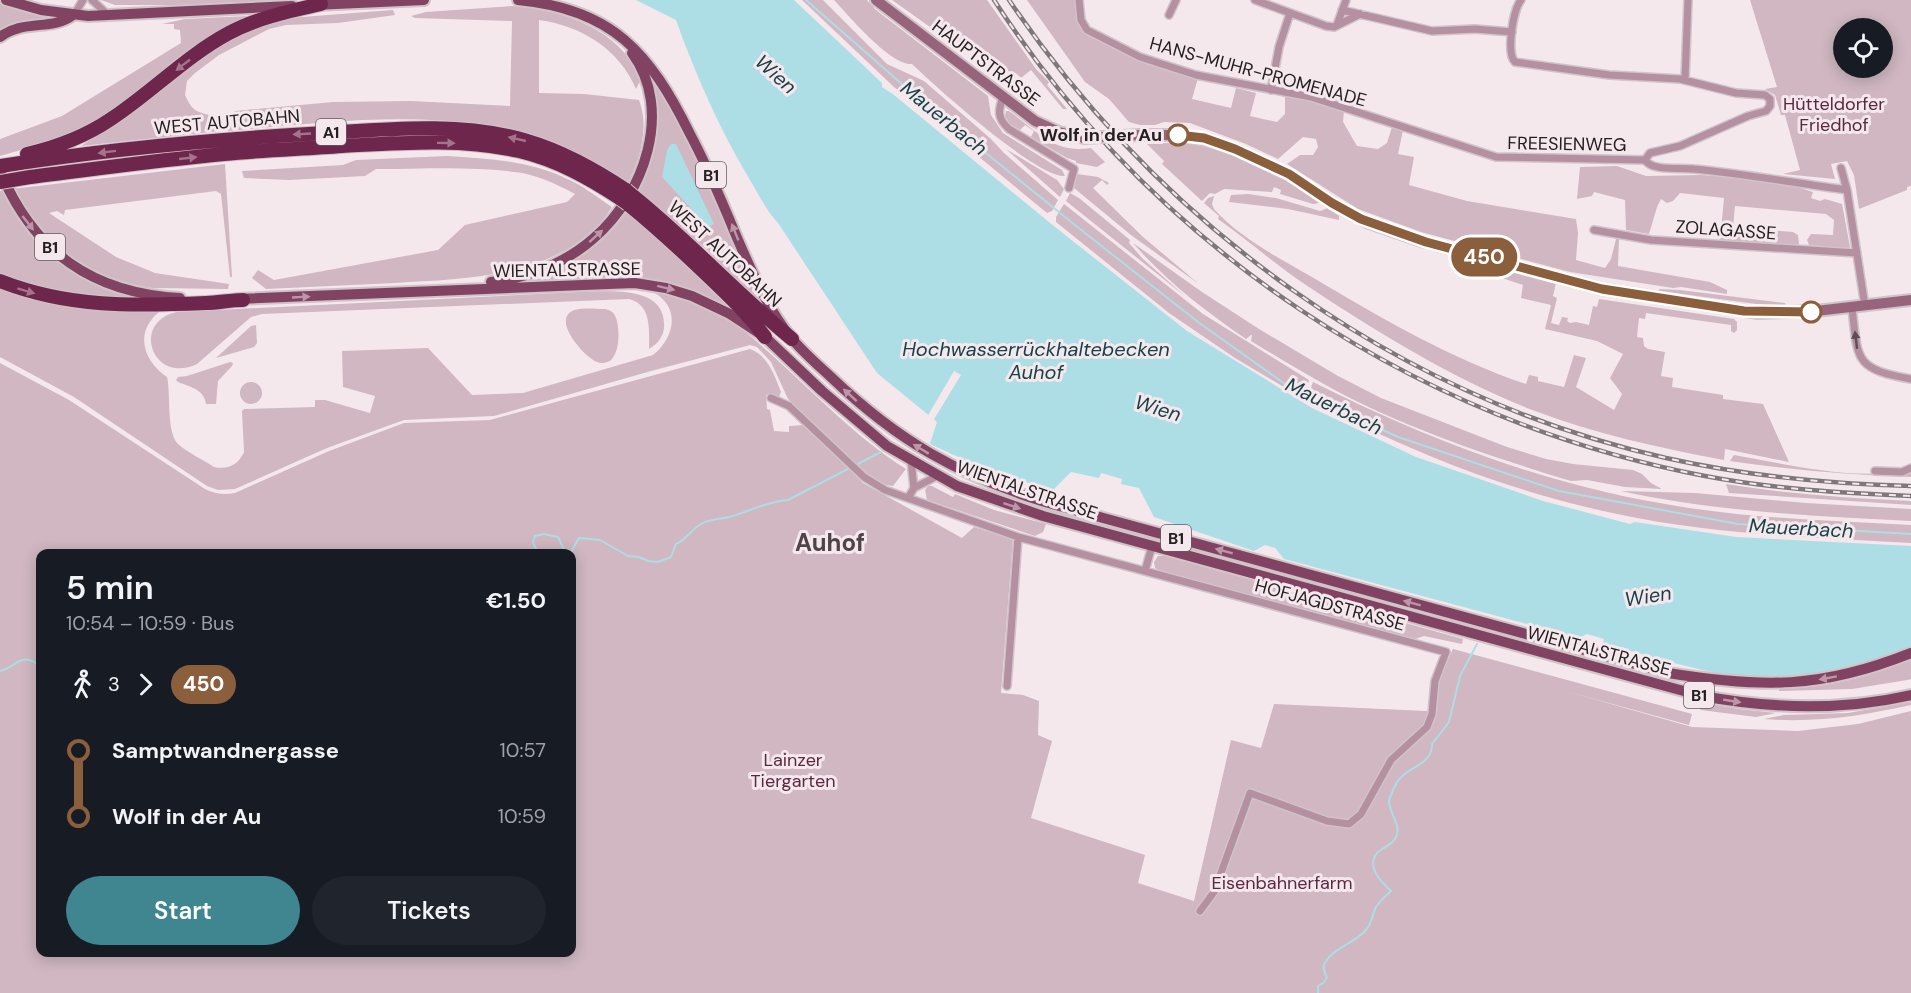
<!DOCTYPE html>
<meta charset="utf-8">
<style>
body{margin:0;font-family:"DM Sans",sans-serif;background:#20242c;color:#f1f3f6;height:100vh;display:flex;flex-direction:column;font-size:22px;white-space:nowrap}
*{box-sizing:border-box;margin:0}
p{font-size:20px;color:#9ea1a6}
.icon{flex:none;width:33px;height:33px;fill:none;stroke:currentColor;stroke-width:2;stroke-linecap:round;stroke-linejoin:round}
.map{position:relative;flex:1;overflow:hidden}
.sheet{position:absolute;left:36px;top:549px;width:540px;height:408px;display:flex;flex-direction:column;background:#171b24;border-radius:12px;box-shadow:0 3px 15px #0003}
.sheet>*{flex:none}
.badge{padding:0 12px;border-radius:20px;font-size:21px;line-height:39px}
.controls{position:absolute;left:1833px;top:18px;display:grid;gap:12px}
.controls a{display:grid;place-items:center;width:60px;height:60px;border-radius:50%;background:#171b24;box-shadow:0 3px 15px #0003;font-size:30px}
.map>.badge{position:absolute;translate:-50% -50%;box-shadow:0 0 0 3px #fff}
.legs{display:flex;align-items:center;gap:9px;height:66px;padding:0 30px;font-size:20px}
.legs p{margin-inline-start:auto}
.summary{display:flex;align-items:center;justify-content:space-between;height:102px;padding:0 30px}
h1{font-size:33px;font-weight:600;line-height:45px}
.primary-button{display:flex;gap:12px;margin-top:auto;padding:12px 30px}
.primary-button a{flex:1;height:69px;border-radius:36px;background:#408691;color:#fff;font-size:24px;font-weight:600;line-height:69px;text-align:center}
.primary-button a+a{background:#20242c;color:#f1f3f6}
ul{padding:0 30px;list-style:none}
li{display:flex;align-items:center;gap:21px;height:66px;font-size:22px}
li i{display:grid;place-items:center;width:9px;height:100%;margin:0 8px;background:currentColor}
li i::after{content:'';width:15px;height:15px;margin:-8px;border:4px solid;border-radius:50%;background:#171b24}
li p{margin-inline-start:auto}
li:first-child i{background:linear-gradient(#0000 50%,currentColor 0)}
li:last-child i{background:linear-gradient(currentColor 50%,#0000 0)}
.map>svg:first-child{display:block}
</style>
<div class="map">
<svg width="1911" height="993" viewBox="0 0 1911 993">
<rect width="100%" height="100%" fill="#f4e8ed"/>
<path fill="#d0b7c1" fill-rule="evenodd" d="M101 0H295L299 1 196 5H115Z
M802 0H823L887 64 924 81 991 139 1004 153 1058 200 1052 211 1047 213 894 87Z
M834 0H867L876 10 988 96 991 115 1003 133 1062 170 1065 176C1037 178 936 87 912 64 891 66 849 16 834 0Z
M892 0H987L1036 69 1049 82 1047 85 1067 109H1063L1031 70 1021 78 1016 73 1004 70 963 44 930 27Z
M1027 0H1075L1077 21 1084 33 1116 50 1162 68 1198 78 1192 99 1231 108 1236 88 1256 93 1250 116 1277 122 1285 114V96L1308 99 1344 111 1343 122 1357 146 1378 149 1387 143 1392 127 1403 130 1398 154 1414 157 1409 185 1467 201 1576 219 1578 233 1576 260 1605 268 1611 259 1616 239H1619L1618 266 1710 282 1727 290V294L1681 287 1673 288 1570 272 1421 232 1358 209 1287 164 1300 155H1313L1318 147 1316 139 1303 137 1278 159 1246 144 1190 123 1164 122 1155 125H1140L1129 122 1109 99 1085 82Z
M1750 0H1911V186L1907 187V190L1859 209 1854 175 1847 161 1831 164 1835 179 1783 174 1800 170 1785 115H1781L1775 95 1765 89 1777 87ZM1844 28H1882V68H1844Z
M0 2 23 10 55 18 21 22 0 29Z
M513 6C564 11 619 28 641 79L636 89C619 49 582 26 539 20V93L584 94 639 100C650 128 639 162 627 185L481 125C398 112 311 124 228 131V118L235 111 333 102 411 101 510 106 512 21 415 18 411 16 426 12Z
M393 10 395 15 338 23 286 25 269 29 219 55 195 73 187 81 185 95C188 101 191 108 197 111 209 117 218 112 221 131L81 146 105 130 214 48 252 27 289 18Z
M249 16V18L120 107 70 136 0 156V139L62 116 181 43 180 30 174 29V24H162L185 19Z
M657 82 709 185 745 272 747 273 764 305 762 307 708 251 637 192C648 164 657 114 652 85Z
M1006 111H1009C1037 131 1054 154 1091 148L1109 166 1105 162 1097 167 1076 163V161L1067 158 1031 137 1034 131 1025 125 1020 130 1010 124 1005 116Z
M1147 144C1164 143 1181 142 1198 145 1238 152 1287 179 1319 203L1313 204 1280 194 1281 190 1274 187 1272 192 1224 189 1215 194 1210 193 1202 201 1162 164 1164 161Z
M1006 149 1057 180 1064 189 1060 197Z
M447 156C487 159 528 160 565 178 582 185 597 197 612 207 607 214 602 223 595 229 541 278 464 279 395 283 352 285 309 287 266 289L252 278 258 270 274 280 438 250 465 225 567 202 575 194C557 184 535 174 515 172 470 166 422 169 376 169L365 176 289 180 244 178 242 171 343 165 356 160Z
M225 164 232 277H230L221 194 216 191 65 210 64 215 57 211 49 213 116 257 155 273 229 284 228 289 152 288 105 279 89 272 44 236 12 189Z
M1617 166 1646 176 1700 175 1743 178 1784 183 1813 192 1811 198 1820 201 1825 199 1842 204 1850 247 1848 249 1809 245 1807 240 1811 234 1833 235 1834 220 1826 214 1735 206 1733 227 1793 232 1798 235 1799 244 1796 246 1720 241 1724 198 1680 193 1673 201 1667 203 1661 199 1657 207 1649 234 1626 230 1625 200 1594 192 1592 196 1577 199 1580 167Z
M1077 174 1098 177 1109 183 1107 185 1102 180 1093 188 1143 237 1199 284 1131 235 1074 188Z
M0 191H3C9 202 14 213 21 223 50 266 91 286 139 299L92 298 54 292 0 275Z
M1070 193 1079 198 1130 240 1129 243 1143 259 1186 297 1066 201Z
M1248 194 1276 198 1320 211 1328 208 1339 216V220L1288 209 1229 202 1231 195Z
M1214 196 1212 204 1214 209C1240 238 1279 258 1312 277 1381 318 1451 359 1526 384L1529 375 1538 377V381L1564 387 1574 355 1586 358 1576 387 1614 410 1622 394 1610 378 1623 354 1597 341 1545 329 1551 305 1521 298 1523 285 1478 270 1464 268 1470 260 1556 283 1553 296 1557 298 1551 323 1559 325 1562 317 1568 318 1567 321 1570 323 1576 322 1589 325 1593 306 1597 307 1599 299 1734 319 1737 322V330L1734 333 1731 331V325L1646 313 1645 319 1639 318 1637 337 1643 338 1644 346 1648 349 1665 352 1661 376 1673 378 1672 387 1723 395V399L1763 404 1789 462 1725 449 1724 460C1660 448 1596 434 1535 411 1455 380 1380 334 1309 287 1277 266 1249 241 1218 219L1219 216 1204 203 1208 198Z
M1064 204 1203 314 1309 380 1304 399 1235 358 1169 313 1056 222V217Z
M625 210 629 214 631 213 731 309 686 289 516 283 603 234 611 228Z
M1133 243 1202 292 1259 329 1338 376 1381 398 1507 447 1546 459 1573 464 1633 470 1642 474 1651 483 1662 489 1625 487 1587 480 1571 481C1511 463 1451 443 1393 418 1343 397 1297 369 1251 341L1252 335H1251L1246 339C1205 311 1165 280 1133 243Z
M0 287 163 309C134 329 141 359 167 377 171 392 166 432 178 444 188 453 202 459 214 467 228 470 238 465 244 452L242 411 244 409 315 407V400H325L370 413 375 396 343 387 342 351 428 348 472 395 523 393 653 355C674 338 681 309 655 293L656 290C687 298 716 312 743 330 798 375 845 430 906 469L893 486 880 484 868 475 788 399 771 362 757 347 750 345 651 371 494 416 404 420 327 448 235 489 218 490 207 486 74 397 0 357Z
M1659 289 1680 290 1785 303 1786 305 1765 306 1764 305 1659 291Z
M578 292C604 292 663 284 664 323 665 335 659 343 649 349 649 330 652 305 629 299L262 314 251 317 197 364C158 383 135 335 164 317 168 314 173 313 177 312Z
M605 309C610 310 614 312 616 318 620 329 620 353 610 361 605 363 601 364 597 362 586 358 552 322 572 311 580 307 595 309 605 309Z
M256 325 257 343 254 347 216 358 251 326Z
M750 349C768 355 775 377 781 392L779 397 766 395 767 409 770 410 774 431 789 432V426L804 425 863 483 962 538 974 527 1013 539 1001 693 1023 695 1039 701 1038 735 1052 741 1031 818 1145 855 1138 883 1194 901 1231 740 1261 748 1274 704 1426 711 1437 714 1438 680 1453 649 1692 714 1689 725 1565 691 1692 727 1798 731 1858 724 1911 711V993H0V363L69 400 205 489C215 494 224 495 235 493L329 451 404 423 490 420ZM40 554H572V952H40Z
M230 362 233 363 232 366 218 381 216 404H206C204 389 190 387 178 382L176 380 178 377 187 376Z
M1313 382C1432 442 1557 489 1689 508 1763 519 1837 521 1911 525V543C1813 537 1714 535 1617 514 1554 501 1490 481 1430 456 1394 441 1358 424 1322 408L1307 400Z
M240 393a11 11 0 1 1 22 0a11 11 0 1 1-22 0Z
M1734 455C1791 465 1853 481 1911 470V477C1850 475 1790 470 1730 461Z
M1726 484C1787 494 1849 498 1911 501V505L1729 493Z
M928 486H932L953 497 955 494 994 510 1046 524 1043 532 1035 536 927 500 925 490Z
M1621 491 1695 493 1806 503 1911 509V521C1813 516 1717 512 1621 491Z
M1158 556H1165L1463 639 1462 644 1424 636 1409 641 1349 622 1162 572 1155 568 1154 562Z
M1911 659V679L1907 680 1852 689 1779 691V689C1825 688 1869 678 1911 659Z
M1688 699 1738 709 1776 713 1756 717 1701 710Z
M1911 702V705C1860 716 1817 723 1764 719L1784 715 1848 713Z"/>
<path fill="#addde5" d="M636 0H794L882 83V87L894 95 1055 227 1187 331 1312 408 1416 457 1543 501 1630 524 1635 522 1736 537 1911 546V648C1878 661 1845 672 1810 677 1743 687 1667 661 1603 643L1604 639 1587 634 1579 638 1284 559 1275 548 1265 545 1254 551 1154 517 1139 488 1121 484 1122 479 1101 473 1099 478 1071 472 1052 491 969 462 930 444 937 422 877 373 778 223C766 210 759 195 750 180 720 130 696 76 676 20Z
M671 144H676L714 224 708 227 662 177 667 150Z"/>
<path fill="#f4e8ed" d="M954 371 961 375 933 421 927 417Z"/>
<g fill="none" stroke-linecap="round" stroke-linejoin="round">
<path stroke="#addde5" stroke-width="2" d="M806 0 919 99 1075 225 1198 322 1285 384 1398 437 1559 491 1738 524 1911 534
M509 554 512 551 516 554
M538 554 533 542 535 536 544 534 558 537 566 554
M570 554 579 538 600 540 628 556 639 557 648 561 658 562 671 557 676 544C686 540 692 529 701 524 709 519 720 519 729 517 749 512 767 501 788 500L881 452
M0 671C18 666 21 651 40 666
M1318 993V986L1323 983 1327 978C1325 972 1321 968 1326 961 1334 948 1355 943 1366 930 1372 923 1372 916 1375 909 1378 902 1386 896 1391 891 1381 882 1365 866 1378 852 1383 847 1392 846 1396 837 1402 826 1389 813 1389 801 1390 796 1394 788 1396 784 1404 767 1433 766 1432 744L1449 722 1460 676 1477 644"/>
<defs>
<path id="street" d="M92 0 107 14
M1079 0 1081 20 1087 30 1140 57 1196 75 1311 97 1496 157 1645 160
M1255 0 1326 26 1334 27 1360 14
M1521 0C1513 10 1506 53 1515 62L1609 75 1680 79 1736 93 1765 95 1770 99V106L1766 111 1748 116 1680 146 1650 153 1645 160C1653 172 1680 167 1694 169 1745 174 1795 183 1847 190
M1342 10 1432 31 1475 29 1512 32
M74 15 83 0
M1169 15 1176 0
M1337 25 1346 0
M1685 80 1688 0
M1271 90 1279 47 1290 13
M1003 97C998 111 997 118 1009 129L1074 169 1069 188
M1841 168 1847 190 1865 306
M1594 230 1651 240 1857 253
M1852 308C1858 360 1854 369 1911 379
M771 398 789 406 864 477 885 490 1018 537 1446 652 1435 681 1432 714 1427 727 1391 760 1361 814 1349 824 1327 821 1250 793 1214 892 1200 911
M911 461 914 488
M1875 471 1902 472 1911 468
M908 498 914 488 937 476
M1145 571 1152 546
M1007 686 1018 537"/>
<path id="secondary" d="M876 0 1035 121 1059 132 1084 138
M1140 135H1178L1212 141 1235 149 1289 175 1342 209 1369 223 1418 240 1602 289 1758 313 1816 311 1911 300"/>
<path id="primary" d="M6 0 41 10 88 16 292 6
M518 0C613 9 650 53 690 134 707 166 721 199 735 233 751 270 767 309 793 340 805 354 819 366 832 378 898 441 958 475 1045 502L1668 673C1762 688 1821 689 1911 653
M314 5 424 0
M0 37C23 19 52 31 73 15
M0 171C34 252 92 293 180 298
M491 282C528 278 566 263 594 238 644 195 674 110 632 53
M238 299 608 284 635 283 666 288 692 296 730 314 765 337 822 391 887 446 957 486 1043 516 1702 696C1773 709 1841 711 1911 695"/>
<path id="highway" d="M27 154C57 147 86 136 111 119 152 92 186 56 229 33 257 18 290 11 321 4
M0 166C108 149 217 139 325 133 390 129 461 122 524 140 562 151 594 169 626 190
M30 177C95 169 159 160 224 154 263 150 303 149 342 146 400 143 461 138 519 151 557 160 589 178 621 199
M633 196C689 241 737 294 792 339
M628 204C656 227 682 251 708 276 728 295 748 314 765 337
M0 281C69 308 133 306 206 303 218 303 230 300 243 300"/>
</defs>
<use href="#street" stroke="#cfc4c8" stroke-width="10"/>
<use href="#secondary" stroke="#cfc4c8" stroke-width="14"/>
<use href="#primary" stroke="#cfc4c8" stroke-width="14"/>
<use href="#highway" stroke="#cfc4c8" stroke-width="16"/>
<use href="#street" stroke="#b590a0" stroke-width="7"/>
<use href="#secondary" stroke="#98647c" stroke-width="10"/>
<use href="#primary" stroke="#824362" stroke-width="10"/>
<use href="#highway" stroke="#6e264c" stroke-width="14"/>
<defs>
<path id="rail" d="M994 0C1155 248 1414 420 1705 476 1773 489 1842 493 1911 496
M1009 0C1163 227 1397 397 1666 458 1747 476 1829 484 1911 486"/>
</defs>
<use href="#rail" stroke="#7f787b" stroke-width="4.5"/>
<use href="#rail" stroke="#f4e8ed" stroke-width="2" stroke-dasharray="7" stroke-linecap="butt"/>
<defs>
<path id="secondary-bridge" d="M1084 138 1140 135"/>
<path id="highway-bridge" d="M0 182 30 177
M626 190 633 196
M621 199 628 204"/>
</defs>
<use href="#secondary-bridge" stroke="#cfc4c8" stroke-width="14" stroke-linecap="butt"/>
<use href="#highway-bridge" stroke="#cfc4c8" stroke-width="16" stroke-linecap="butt"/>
<use href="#secondary-bridge" stroke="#98647c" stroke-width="10"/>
<use href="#highway-bridge" stroke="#6e264c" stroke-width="14"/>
</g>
<defs><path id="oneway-solid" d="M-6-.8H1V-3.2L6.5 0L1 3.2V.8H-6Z" transform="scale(1.5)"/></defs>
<g fill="#a4748c">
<use href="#oneway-solid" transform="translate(183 65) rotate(142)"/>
<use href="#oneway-solid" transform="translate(302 134) rotate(177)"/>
<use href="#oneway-solid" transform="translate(517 139) rotate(-167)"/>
<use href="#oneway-solid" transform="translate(446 143) rotate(1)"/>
<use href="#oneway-solid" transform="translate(107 152) rotate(173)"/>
<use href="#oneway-solid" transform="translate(188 158) rotate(-6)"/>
<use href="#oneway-solid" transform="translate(26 291) rotate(17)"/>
</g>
<g fill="#bb96a8">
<use href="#oneway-solid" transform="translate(28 223) rotate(52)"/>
<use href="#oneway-solid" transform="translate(735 232) rotate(-112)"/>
<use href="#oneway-solid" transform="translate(596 236) rotate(-42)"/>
<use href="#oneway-solid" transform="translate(666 288) rotate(14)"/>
<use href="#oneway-solid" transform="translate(301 297) rotate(-3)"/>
<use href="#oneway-solid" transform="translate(850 395) rotate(-138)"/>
<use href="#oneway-solid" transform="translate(921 449) rotate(-149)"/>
<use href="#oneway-solid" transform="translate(1012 506) rotate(18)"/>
<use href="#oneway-solid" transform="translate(1224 551) rotate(-165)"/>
<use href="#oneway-solid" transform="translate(1412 603) rotate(-165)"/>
<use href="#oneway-solid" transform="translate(1828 678) rotate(170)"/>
<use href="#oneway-solid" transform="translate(1732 701) rotate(9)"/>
</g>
<use fill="#5e4d54" href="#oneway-solid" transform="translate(1856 340) rotate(-97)"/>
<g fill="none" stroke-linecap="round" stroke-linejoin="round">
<defs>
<path id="line-1" d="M1178 135 1204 138 1235 149 1289 174 1332 203 1361 219 1426 242 1602 289 1744 311 1811 312"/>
</defs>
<use href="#line-1" stroke="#fff" stroke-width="14"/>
<use href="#line-1" stroke="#8b5e3c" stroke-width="9"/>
</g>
<g fill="#fff" stroke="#8b5e3c" stroke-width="3">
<circle cx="1178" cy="135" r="10"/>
<circle cx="1811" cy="312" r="10"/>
</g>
<g text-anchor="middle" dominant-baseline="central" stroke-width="6" stroke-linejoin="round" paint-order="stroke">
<g fill="#f4e8ed" stroke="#625c5f" stroke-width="1.5">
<rect x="316" y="119" width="30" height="26" rx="4.5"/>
<rect x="696" y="162" width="30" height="26" rx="4.5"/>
<rect x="35" y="234" width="30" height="26" rx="4.5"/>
<rect x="1161" y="525" width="30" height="26" rx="4.5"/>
<rect x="1684" y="682" width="30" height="26" rx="4.5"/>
</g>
<g font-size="16" font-weight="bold" fill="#242022">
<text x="331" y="132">A1</text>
<text x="711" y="175">B1</text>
<text x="50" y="247">B1</text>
<text x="1176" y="538">B1</text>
<text x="1699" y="695">B1</text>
</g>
<g font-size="18" fill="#242022" stroke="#f4e8ed">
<text transform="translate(986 63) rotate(37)">HAUPTSTRASSE</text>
<text transform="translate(1258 72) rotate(15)">HANS-MUHR-PROMENADE</text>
<text transform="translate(227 122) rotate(-5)">WEST AUTOBAHN</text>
<text transform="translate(1567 144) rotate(1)">FREESIENWEG</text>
<text transform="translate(1726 230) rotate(4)">ZOLAGASSE</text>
<text transform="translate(725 254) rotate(43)">WEST AUTOBAHN</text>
<text transform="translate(567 270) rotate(-1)">WIENTALSTRASSE</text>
<text transform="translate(1027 490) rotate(19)">WIENTALSTRASSE</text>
<text transform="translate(1330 605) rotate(15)">HOFJAGDSTRASSE</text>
<text transform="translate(1599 651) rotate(15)">WIENTALSTRASSE</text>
</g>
<g font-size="18" fill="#5a2841" stroke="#f4e8ed">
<text x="1834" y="104">Hütteldorfer<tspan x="1834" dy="21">Friedhof</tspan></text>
<text x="793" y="760">Lainzer<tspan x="793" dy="21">Tiergarten</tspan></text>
<text x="1282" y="883">Eisenbahnerfarm</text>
</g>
<g font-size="18" font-weight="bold" fill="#242022" stroke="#f4e8ed" text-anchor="end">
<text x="1162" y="135">Wolf in der Au</text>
</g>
<g font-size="20" font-style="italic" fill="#174249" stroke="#f4e8ed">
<text transform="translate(776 74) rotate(42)">Wien</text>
<text transform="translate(944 118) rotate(39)">Mauerbach</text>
<text x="1036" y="349">Hochwasserrückhaltebecken<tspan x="1036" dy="23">Auhof</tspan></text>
<text transform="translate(1334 406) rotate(26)">Mauerbach</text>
<text transform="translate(1158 408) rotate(17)">Wien</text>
<text transform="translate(1801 528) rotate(3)">Mauerbach</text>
<text transform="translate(1648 596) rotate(-9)">Wien</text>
</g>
<g font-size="24" font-weight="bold" fill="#4e4448" stroke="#f4e8ed">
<text x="830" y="542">Auhof</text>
</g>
</g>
</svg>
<div class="controls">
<a><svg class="icon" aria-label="locate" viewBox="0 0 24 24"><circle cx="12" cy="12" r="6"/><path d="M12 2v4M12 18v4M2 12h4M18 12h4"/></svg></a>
</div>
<b class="badge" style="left:1484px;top:257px;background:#8b5e3c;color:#fff">450</b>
<section class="sheet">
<div class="summary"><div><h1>5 min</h1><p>10:54 – 10:59 · Bus</p></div><b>€1.50</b></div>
<div class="legs"><svg class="icon" aria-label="walk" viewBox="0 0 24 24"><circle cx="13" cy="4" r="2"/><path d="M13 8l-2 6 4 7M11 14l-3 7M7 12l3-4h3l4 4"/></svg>3<svg class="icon" aria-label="forward" viewBox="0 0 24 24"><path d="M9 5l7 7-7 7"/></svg><b class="badge" style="background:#8b5e3c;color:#fff">450</b></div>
<ul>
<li><i style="color:#8b5e3c"></i><b>Samptwandnergasse</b><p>10:57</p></li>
<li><i style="color:#8b5e3c"></i><b>Wolf in der Au</b><p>10:59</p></li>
</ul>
<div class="primary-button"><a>Start</a><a>Tickets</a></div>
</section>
</div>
